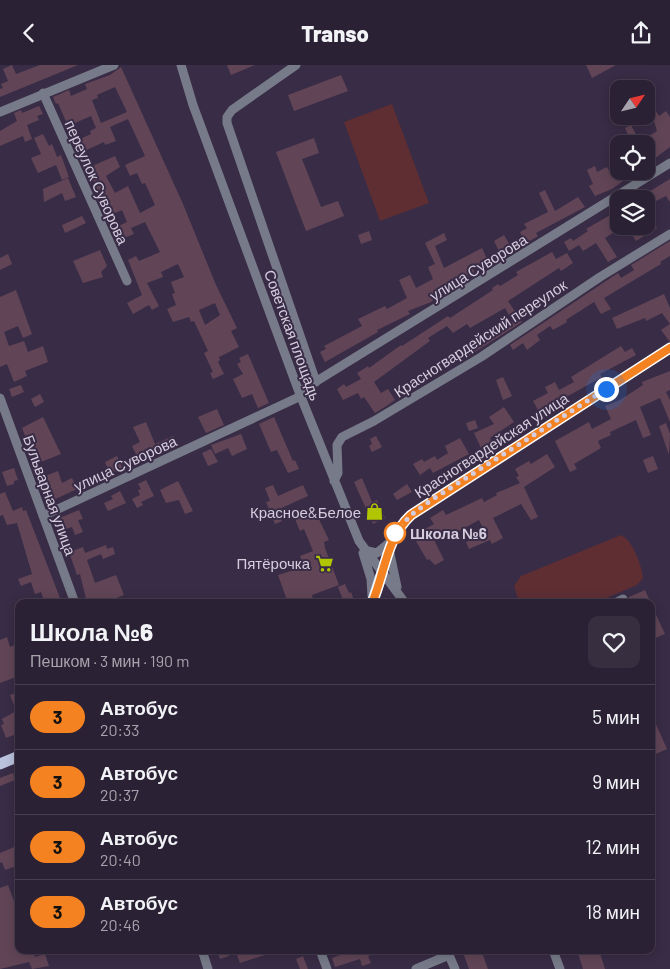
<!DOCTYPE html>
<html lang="ru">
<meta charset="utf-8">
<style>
body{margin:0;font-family:Barlow,sans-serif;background:#372e40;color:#f1f3f6;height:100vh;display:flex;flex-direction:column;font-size:19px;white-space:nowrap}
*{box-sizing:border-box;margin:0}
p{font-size:16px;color:#a6a3ac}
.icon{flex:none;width:28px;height:28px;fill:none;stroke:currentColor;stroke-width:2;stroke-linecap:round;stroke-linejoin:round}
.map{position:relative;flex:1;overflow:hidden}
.side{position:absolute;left:15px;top:534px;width:640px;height:355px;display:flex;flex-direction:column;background:#2b2134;border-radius:10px;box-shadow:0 2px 12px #0003,0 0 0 1px #473e4f}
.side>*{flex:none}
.badge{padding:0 10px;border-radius:16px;font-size:18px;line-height:32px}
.needle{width:32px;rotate:55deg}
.buttons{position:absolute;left:610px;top:15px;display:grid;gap:10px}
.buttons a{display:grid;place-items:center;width:45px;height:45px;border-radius:10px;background:#2b2134;box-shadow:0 2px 12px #0003,0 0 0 1px #473e4f;font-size:25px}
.you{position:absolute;width:25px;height:25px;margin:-12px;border:4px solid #fff;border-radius:50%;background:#1a73e8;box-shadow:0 0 0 8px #1a73e833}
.map>.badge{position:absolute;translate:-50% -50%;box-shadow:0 0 0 2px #fff}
.round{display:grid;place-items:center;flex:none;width:52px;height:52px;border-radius:10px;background:#372e40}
.summary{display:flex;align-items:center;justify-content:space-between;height:85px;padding:0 15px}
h1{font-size:24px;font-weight:800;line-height:38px}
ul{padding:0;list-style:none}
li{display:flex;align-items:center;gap:15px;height:65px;padding:0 15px;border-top:1px solid #473e4f}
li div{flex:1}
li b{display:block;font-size:19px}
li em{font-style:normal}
li .badge{min-width:55px;font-weight:700;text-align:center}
header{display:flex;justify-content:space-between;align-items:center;height:65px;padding:0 15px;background:#2b2134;font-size:22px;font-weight:800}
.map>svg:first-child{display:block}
</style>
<header><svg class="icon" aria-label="back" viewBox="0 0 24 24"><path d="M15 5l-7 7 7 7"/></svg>Transo<svg class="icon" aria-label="share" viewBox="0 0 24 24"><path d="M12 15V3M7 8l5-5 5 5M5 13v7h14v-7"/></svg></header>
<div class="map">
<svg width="670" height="904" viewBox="0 0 670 904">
<rect width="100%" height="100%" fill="#392c46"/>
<path fill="#5e2e33" d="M392 39 429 138 380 156 344 57Z
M621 470C632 474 642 501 643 513L637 520 597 537H519L514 521 521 511Z"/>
<path fill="#614557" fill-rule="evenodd" d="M12 0 16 9 40 0H78L0 32V24L3 23 1 19 8 16 3 4Z
M227 0H255L231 10Z
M586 0H616L592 13Z
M121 2 183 139 216 220 237 263 231 266 239 282 219 292 220 295 218 297 224 309 213 314 210 308 213 307 204 288 208 286 194 256 191 257 189 252 173 257 167 244 176 240 172 229 175 228 171 217 184 212 178 199 161 207 163 212 147 218 159 241 152 245 149 240 133 249 127 238 142 230 128 195 136 191 139 196 160 187 145 157 131 163 134 169 119 175 114 163 127 157 122 145 108 151 88 103 115 91 120 102 106 111 115 128 128 121 140 148 155 140 145 118 142 119 137 108 130 111 125 100 145 91 128 54 110 62 116 76 105 80 104 77 80 88 76 78 83 75 82 73 91 69 90 66 96 63 91 51 68 61 58 38 56 39 53 32 69 25 71 31 87 24 85 19 110 10ZM115 22 127 47 101 58 92 35 98 33 97 30ZM215 238 220 250 205 260 199 245Z
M341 10 348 26 294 46 288 30Z
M646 30 659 51 666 46 670 52V82L646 100V79H629L626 74 629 72 625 63 631 60 638 73 642 70 644 74 657 66 654 56 646 43Z
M39 41 43 49 37 51 39 55 27 60 32 74 25 77 23 71 0 81V66L17 56 14 48 21 45 22 48Z
M43 69 49 81 52 79 57 92 61 90 69 112 62 115 56 100 38 108 31 93 41 89 34 73Z
M314 73 319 88 302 94 321 142 338 136 344 151 306 166 276 87Z
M619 100V106H637L612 124 595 131 589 121 593 119 587 105 595 101 597 107 607 102 609 106Z
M68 113 76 132 65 136 62 128 44 137 43 124Z
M670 114V137L666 131 652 138 649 134H637Z
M545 125 555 146 578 132 585 142 536 168 538 171 515 185 511 178 522 171 520 167 527 163 524 159 548 147 539 128Z
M619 145V158L616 160 619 164 605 173 617 192 608 197 596 178 583 186 579 180 569 186 564 177 571 173 573 176 588 166 586 164Z
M82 151 86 158 65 168 62 160Z
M653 157 657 163 636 176 632 170Z
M369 166 372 175 361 179 358 170Z
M444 168 447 175 435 181 444 203 482 183 488 196 473 204 475 209 469 212 468 210 451 218 452 220 434 232 435 234 431 237 408 246 410 249 377 265 378 267 325 297 320 287 326 284 324 281 362 261 358 254 385 241 387 244 407 233 399 215 410 210 416 223 433 214 428 202 435 199 425 178Z
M504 170 512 184 501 190 494 176Z
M670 176V191L660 197 661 199 604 233 611 244 601 249 594 237 566 255 567 257 553 265 550 261 537 270 540 275 527 285 523 278 513 285 510 280 618 208 621 213 634 205 631 200Z
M100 185 107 201 101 207 103 212 83 218 73 196Z
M552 187 556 194 567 188 573 198 561 206 559 203 508 236 522 257 467 292 463 284 513 257 505 243 470 263 467 259 453 268 447 261 428 273 430 276 374 317 381 328 388 324 395 335 388 340 375 348 364 332 361 334 358 328 343 335 337 324 344 319 346 322 361 314 357 308 362 305 368 301 369 303 401 280 402 281 448 251 450 253 493 225 492 223 498 219 500 221 518 210 516 207Z
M8 189 12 199 0 205V193Z
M16 225 32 269 23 273 18 261 4 267 9 281 24 276 28 287 43 281 48 297 25 306 27 311 14 317 7 299 0 302V232Z
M664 229 670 243V277L661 265 670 259 662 248 646 256 645 253 617 264 612 253Z
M621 281 625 287 632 283 636 290 600 309 602 312 595 316 539 347 533 336 548 328 545 322 555 317 559 325 574 317 571 312Z
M248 289 269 338 258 343 252 329 242 333 233 314 243 309 237 299 241 297 239 293Z
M670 306V325L666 327 670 335V357L660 333 640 342 651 370 643 373 636 355 610 367 611 370 598 376 601 383 574 399 577 404 570 407 555 376 589 357 592 364 611 354 605 341 620 335 643 320 642 317Z
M503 312 512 331 503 335 496 315Z
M21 320 24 327 12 332 9 324Z
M40 329 44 337 35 342 31 334Z
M504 342 514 357 490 373 492 378 481 383 474 368 494 359 489 352Z
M217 344 224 360 206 368 198 352Z
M43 352 61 389 36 399 22 363Z
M274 352 293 396 295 395 299 404 288 408 277 385 271 387 259 359Z
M475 355 478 363 469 366 466 358Z
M146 357 155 379 173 371 176 380 152 390 150 384 137 391 132 381 140 377 133 362Z
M666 358 670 369 669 390 659 361Z
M241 369 247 384 232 391 228 383 215 389 211 380Z
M376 371 382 382 372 387 369 381 372 379 370 374Z
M460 373 469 389 433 408 430 403 420 410 413 399 422 394 424 397 435 391 437 395 448 388 445 381Z
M211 384 218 397 208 401 202 388Z
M547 389 555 402 524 422 538 452 531 455 521 439 493 453 503 473 492 479 490 475 469 484 466 477 486 469 479 455 448 472 446 468 434 475 444 495 435 500 429 494 427 495 413 471 434 459 430 453 443 445 446 450 482 433 484 437 497 430 496 428 520 418 516 412 519 411 515 404 529 396 531 399Z
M117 391 123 404 110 409 105 397Z
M653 391 658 404 648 408 643 395Z
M14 403 18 415 14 416V419L7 421 2 407Z
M58 406 62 418 72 413 77 424 49 437 40 413Z
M362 413 372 437 377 435 385 453 373 459 354 417Z
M146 415 154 431 141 437 143 440 137 443 132 434 140 430 138 425 141 424 138 419Z
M178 416 193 446 185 449 179 435 166 438 160 425Z
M407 419 412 427 397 435 393 429Z
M273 420 278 431 303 420 308 431 277 445 282 456 275 459 266 437 270 436 265 423Z
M120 426 126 438 108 446 104 438 113 434 111 431Z
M5 427 13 446 22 442 23 446 26 445 60 533 45 538 41 527 35 529 31 517 21 521 18 514 32 509 17 458 7 460 3 450 0 451V429Z
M79 445 83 454 78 455 83 467 75 470 72 462 66 464 65 460 60 462 57 454Z
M315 446 329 475 324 477 325 483 339 520 312 530 314 538H288L278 510 304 502 300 491 313 486 304 464 300 466 295 454Z
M106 480 107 484 113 482 115 489 103 494 101 489 87 495 95 518 116 510 124 530 104 538H87L80 509 77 510 69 487 83 482 85 488Z
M345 519 349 528 351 527 355 538H344L338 522Z
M645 525 651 538H628L629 532Z
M651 539 665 569 651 575Z
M7 572 10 582 19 578V611L0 618V575Z
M19 627V668L6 673 1 660 4 659 2 654 16 646 10 630Z
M651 648 667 684 651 691Z
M13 708 15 715 0 721V713Z
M19 780V800L5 805 2 797 0 798V788Z
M8 820 19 850V885H33L35 892 45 889 49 901 32 904 29 897 0 904V823Z
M217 885H227L229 891 220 894Z
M254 885H276L277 886 240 898 237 890Z
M354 885H382V886L368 891 371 898 362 901 360 894 335 902 332 893Z
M462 885H481L488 904H469Z
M577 885H599L605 904H583Z
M303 891 308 904H300L296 894Z"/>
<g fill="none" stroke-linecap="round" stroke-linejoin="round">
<path stroke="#777b89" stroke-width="9" d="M181 0 193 40 299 327 359 476 405 538
M296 0 232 45 227 52V58L316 317
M43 28 127 216
M0 47 114 0
M299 327 670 98
M0 333 75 538
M334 416 338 408 337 380 342 372 374 356 481 292 600 212 670 169
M43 451 301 331
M365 485 377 488 389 478
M363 488 371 514 372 531
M390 489 397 522
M382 507 395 468 411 450 670 283
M383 538H395
M615 538 623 534
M202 885 208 904
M320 885 327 904
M553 885 560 904
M449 890 455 904
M416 904 449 890 447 885"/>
<path stroke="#bac2de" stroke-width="11" d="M372 538 382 507
M0 699 19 691"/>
</g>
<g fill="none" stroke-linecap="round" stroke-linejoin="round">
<defs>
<path id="line" d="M372 538C385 508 386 473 411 450L670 283"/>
</defs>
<use href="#line" stroke="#fff" stroke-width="11"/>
<use href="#line" stroke="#f58220" stroke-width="8"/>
<path stroke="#d5cdde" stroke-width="5" stroke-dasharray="0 9" d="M395 468 411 450 430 436 606 324"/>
</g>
<defs>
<symbol id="shop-bare" viewBox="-9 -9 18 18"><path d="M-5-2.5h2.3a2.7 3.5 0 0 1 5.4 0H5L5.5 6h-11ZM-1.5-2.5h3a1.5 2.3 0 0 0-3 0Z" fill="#b1c500" stroke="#392c46" stroke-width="2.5" paint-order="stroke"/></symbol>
<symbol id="supermarket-bare" viewBox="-9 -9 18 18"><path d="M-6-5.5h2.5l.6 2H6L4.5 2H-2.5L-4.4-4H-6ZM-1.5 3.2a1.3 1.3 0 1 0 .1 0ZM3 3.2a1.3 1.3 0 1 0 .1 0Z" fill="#b1c500" stroke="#392c46" stroke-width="2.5" paint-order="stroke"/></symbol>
</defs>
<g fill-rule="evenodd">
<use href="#shop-bare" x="362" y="434" width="25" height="25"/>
<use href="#supermarket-bare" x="312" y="486" width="25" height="25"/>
</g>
<circle fill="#fff" stroke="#f58220" stroke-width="2.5" cx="395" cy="468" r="10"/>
<g text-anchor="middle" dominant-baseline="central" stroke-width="4" stroke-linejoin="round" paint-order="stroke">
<g font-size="15" fill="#d5cdde" stroke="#392c46">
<text transform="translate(97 117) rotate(66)">переулок Суворова</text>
<text transform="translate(478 202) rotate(-32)">улица Суворова</text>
<text transform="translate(293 270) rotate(70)">Советская площадь</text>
<text transform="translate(480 273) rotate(-33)">Красногвардейский переулок</text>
<text transform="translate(491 380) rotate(-33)">Красногвардейская улица</text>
<text transform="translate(125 398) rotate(-25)">улица Суворова</text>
<text transform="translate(50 430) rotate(70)">Бульварная улица</text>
</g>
<g font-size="15" fill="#d5cdde" stroke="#392c46" text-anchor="end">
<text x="361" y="447">Красное&amp;Белое</text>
<text x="310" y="498">Пятёрочка</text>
</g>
<g font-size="15" font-weight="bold" fill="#d5cdde" stroke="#392c46" text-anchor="start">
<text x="410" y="468">Школа №6</text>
</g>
</g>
</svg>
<div class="buttons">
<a><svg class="needle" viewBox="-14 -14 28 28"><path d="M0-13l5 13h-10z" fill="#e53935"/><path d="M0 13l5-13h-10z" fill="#a6a3ac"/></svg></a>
<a><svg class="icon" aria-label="locate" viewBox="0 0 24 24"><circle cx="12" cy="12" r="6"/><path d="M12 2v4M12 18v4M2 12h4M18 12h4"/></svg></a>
<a><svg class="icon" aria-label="layers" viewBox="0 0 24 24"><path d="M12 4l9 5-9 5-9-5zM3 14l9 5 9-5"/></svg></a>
</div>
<div class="you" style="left:606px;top:324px"></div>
<section class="side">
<div class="summary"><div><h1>Школа №6</h1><p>Пешком · 3 мин · 190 m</p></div><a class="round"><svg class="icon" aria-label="heart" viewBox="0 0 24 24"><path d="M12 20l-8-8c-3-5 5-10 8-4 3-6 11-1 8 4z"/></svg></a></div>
<ul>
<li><span class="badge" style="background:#f58220;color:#111">3</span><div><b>Автобус</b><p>20:33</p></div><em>5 мин</em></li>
<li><span class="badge" style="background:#f58220;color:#111">3</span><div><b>Автобус</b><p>20:37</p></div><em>9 мин</em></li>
<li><span class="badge" style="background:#f58220;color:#111">3</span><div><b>Автобус</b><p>20:40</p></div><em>12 мин</em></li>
<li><span class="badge" style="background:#f58220;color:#111">3</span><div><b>Автобус</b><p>20:46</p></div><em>18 мин</em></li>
</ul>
</section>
</div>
